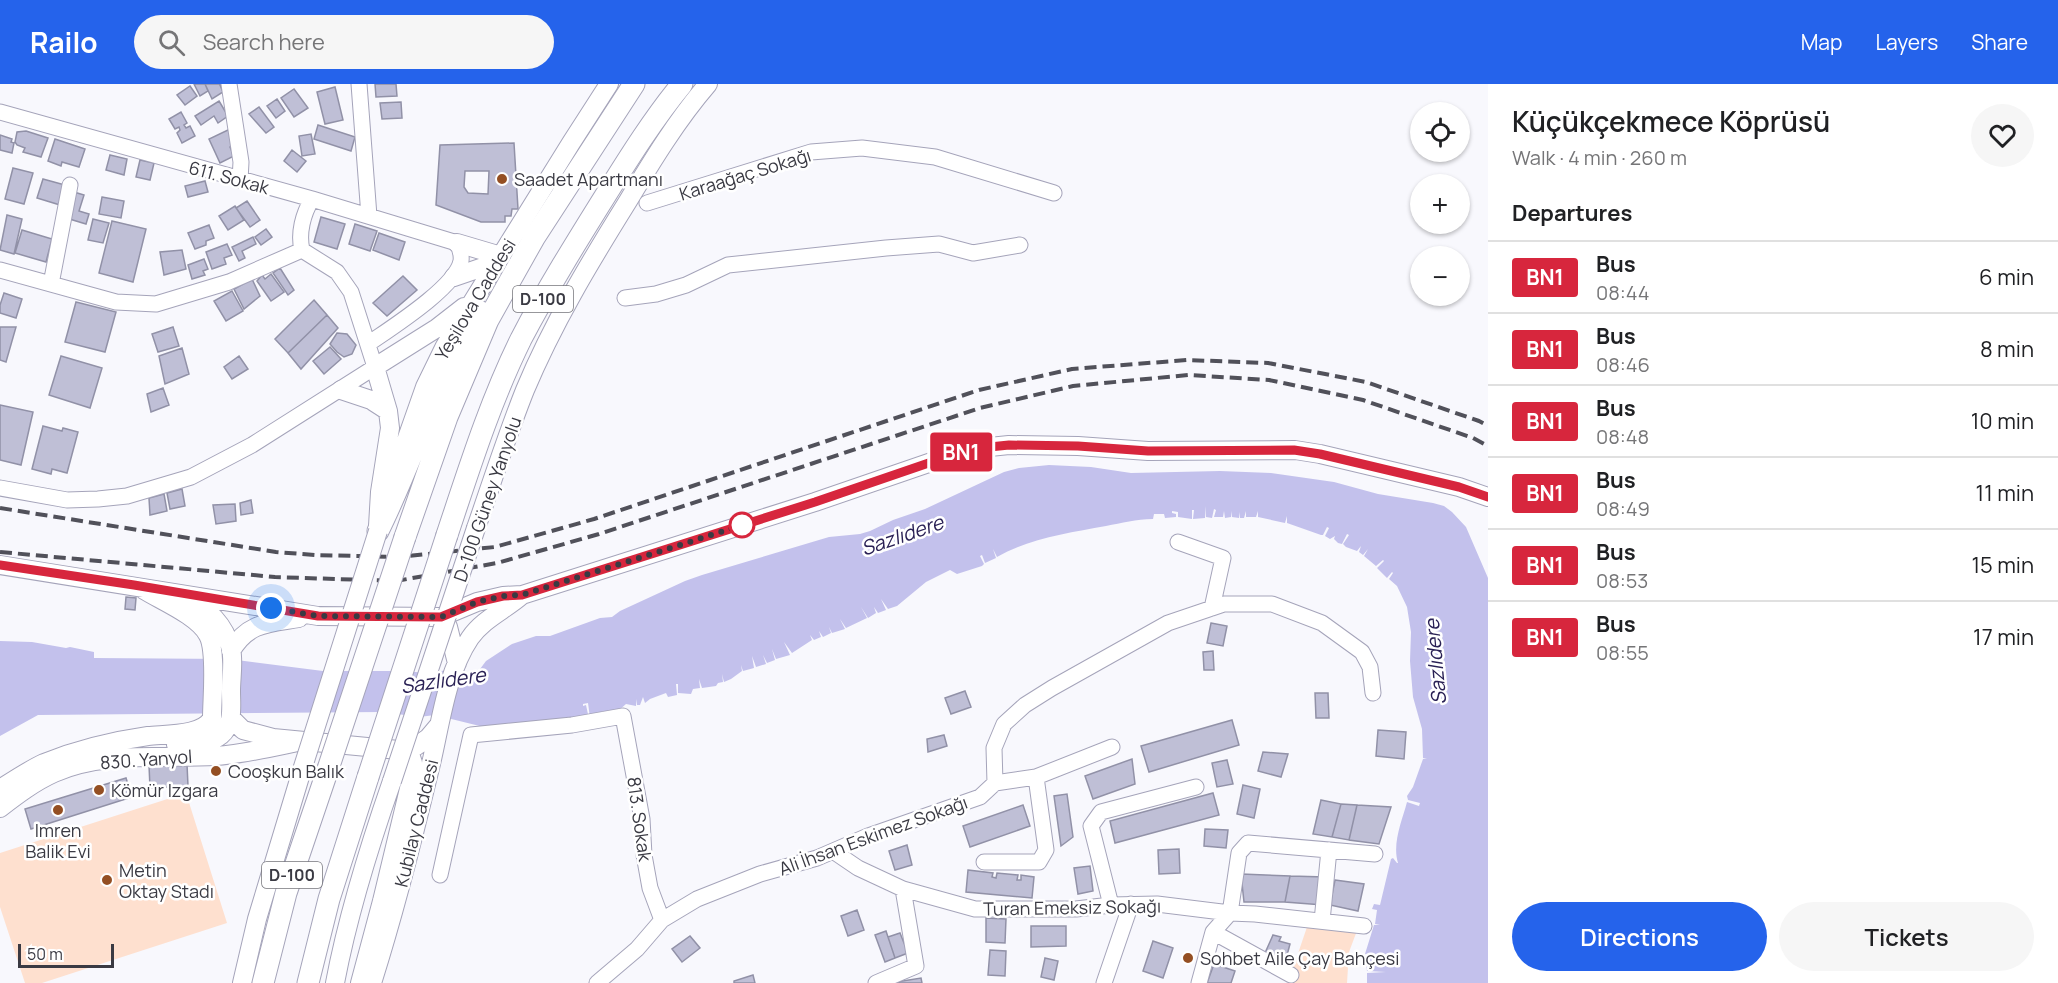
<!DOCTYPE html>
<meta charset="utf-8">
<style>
body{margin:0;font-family:Manrope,sans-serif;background:#f6f6f6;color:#202124;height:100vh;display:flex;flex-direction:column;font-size:22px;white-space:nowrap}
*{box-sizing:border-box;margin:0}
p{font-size:20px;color:#757577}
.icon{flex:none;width:33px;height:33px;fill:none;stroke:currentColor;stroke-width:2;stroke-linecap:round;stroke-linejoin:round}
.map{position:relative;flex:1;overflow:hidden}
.side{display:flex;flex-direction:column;background:#fff;width:570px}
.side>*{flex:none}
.badge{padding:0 12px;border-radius:4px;font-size:21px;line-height:39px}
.controls{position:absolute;left:1410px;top:18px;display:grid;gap:12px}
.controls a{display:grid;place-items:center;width:60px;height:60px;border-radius:50%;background:#fff;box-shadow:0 2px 4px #0004;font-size:30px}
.scale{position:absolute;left:18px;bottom:15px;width:96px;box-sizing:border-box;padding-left:6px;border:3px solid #3a3a43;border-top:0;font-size:16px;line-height:21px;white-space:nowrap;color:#3a3a43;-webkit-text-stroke:4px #fff;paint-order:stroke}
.you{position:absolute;width:30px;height:30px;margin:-15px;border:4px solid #fff;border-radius:50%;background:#1a73e8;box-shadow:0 0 0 9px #1a73e833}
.map>.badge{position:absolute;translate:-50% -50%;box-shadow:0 0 0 3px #fff}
h2{padding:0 24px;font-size:22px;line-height:54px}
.round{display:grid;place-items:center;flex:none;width:63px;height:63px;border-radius:32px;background:#f6f6f6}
.summary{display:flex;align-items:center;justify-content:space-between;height:102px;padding:0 24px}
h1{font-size:28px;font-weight:600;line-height:45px}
.primary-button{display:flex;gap:12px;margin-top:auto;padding:12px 24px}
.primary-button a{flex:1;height:69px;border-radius:36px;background:#2563eb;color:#fff;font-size:24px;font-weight:600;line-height:69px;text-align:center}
.primary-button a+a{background:#f6f6f6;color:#202124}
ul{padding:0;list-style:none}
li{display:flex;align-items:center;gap:18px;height:72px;padding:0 24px;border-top:2px solid #e0e0e0}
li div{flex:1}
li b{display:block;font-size:22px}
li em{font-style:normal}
li .badge{min-width:66px;font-weight:700;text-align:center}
header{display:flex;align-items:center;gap:36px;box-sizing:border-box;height:84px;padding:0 30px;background:#2563eb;color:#fff}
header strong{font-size:28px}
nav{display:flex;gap:33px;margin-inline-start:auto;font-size:21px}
.search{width:420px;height:54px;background:#f6f6f6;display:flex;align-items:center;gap:15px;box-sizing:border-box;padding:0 21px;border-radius:33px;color:#757577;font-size:22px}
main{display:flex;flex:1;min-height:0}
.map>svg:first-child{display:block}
</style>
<header>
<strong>Railo</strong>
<div class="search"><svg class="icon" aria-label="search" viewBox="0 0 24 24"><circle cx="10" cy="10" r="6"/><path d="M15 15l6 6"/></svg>Search here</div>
<nav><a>Map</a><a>Layers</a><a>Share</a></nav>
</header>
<main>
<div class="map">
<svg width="1488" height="899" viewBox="0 0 1488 899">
<rect width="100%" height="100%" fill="#f8f8fd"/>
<path fill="#fee0cf" d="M186 709 227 839 42 899H25L0 823V769Z
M1307 843 1358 844 1349 868 1347 899H1288Z"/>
<path fill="#c3c1ec" d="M1049 381 1091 383 1131 389 1220 387 1271 389 1334 398 1378 410 1433 419 1444 422 1452 428 1466 443 1488 494V899H1367V889L1386 888 1367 887 1366 879 1363 874 1364 871H1367L1365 870 1374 841H1380L1375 840 1377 826 1372 825 1374 820 1380 821 1391 775 1393 774 1397 779H1398C1392 759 1402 737 1407 718L1419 722 1420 719 1408 716 1407 712 1413 703 1423 675H1427L1423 674 1422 645 1413 613 1410 577 1411 548 1407 523 1397 502 1389 495 1393 489 1392 488 1387 494 1377 484 1384 477 1383 476 1376 482 1364 472 1368 465 1363 471 1359 468 1361 462 1357 467 1346 463 1343 460 1349 451 1347 450 1342 460 1338 459 1334 455 1335 452 1330 455 1325 452 1329 444 1327 443 1323 451H1321L1287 439V432L1285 439 1258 433V427L1256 433H1246V427L1244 434H1240V428L1239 434 1232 433 1231 427V433L1225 434 1224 427 1223 433H1214L1216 426 1214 425 1212 434 1206 433V422L1205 434 1193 435 1194 426H1192V435L1178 433V428L1172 427V429L1176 430V433L1165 434 1164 430H1154L1153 435C1136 435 1122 439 1106 442 1068 449 1031 454 997 473L993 465 996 474 985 479 982 471 980 472 984 480 982 482 957 490 950 486 926 498 897 522 888 525 881 515 886 526 878 529 874 523 876 529 868 534 861 523 867 534 846 544 840 535 845 545 832 549 829 543 831 549 823 553 819 547 821 553 814 556 810 551 812 556 792 569 784 558 790 571 776 575 772 565 775 576 767 579 763 571 766 580 756 583 752 572 754 584 743 587 741 581 742 587 731 595 724 598 722 590 723 598 718 599 716 602 702 604 699 595 700 604 693 605 691 610 678 609V600H676L677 611 668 613 666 609 650 615 645 619 643 613 640 621H637L636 615V622L626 620 618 627H603L590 634 588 619 583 620V622L586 621 589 635 573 638 570 633 492 645 435 631 419 633 383 628 38 631 0 652V557L32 558 66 564 70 563 94 568V574L229 575 323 587H398L432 589 451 585 473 590 477 589 486 577 512 560 536 552H550L600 534 612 533 620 527 685 497 702 491 829 453 860 450 870 447 893 436 925 425 1004 388 1019 384Z"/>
<path fill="#bfbfd6" stroke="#9191a7" stroke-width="1.5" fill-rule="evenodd" d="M194 0H205L208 7 200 12Z
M205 0H222L220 1 223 8 212 15Z
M375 0H396L397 12 376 13Z
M190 2 197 12 185 21 177 11Z
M335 3 343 36 325 40 317 8Z
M294 5 308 24 294 33 281 14Z
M277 15 285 27 276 34 267 22Z
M219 17 228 32 218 39 214 32 201 41 195 32Z
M401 18 402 34 382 35 380 19Z
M259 23 274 43 266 49 249 30Z
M181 28 187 39 184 41 186 44 190 42 195 52 182 59 177 49 180 46 179 43 175 45 169 35Z
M318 41 355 53 351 67 314 55Z
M230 45 237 59 230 63 234 72 220 79 209 55Z
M26 47 48 54 41 73 23 68 25 64 17 61 15 58 17 48Z
M311 50 315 70 302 72 299 52Z
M0 51 12 55 11 58 14 59 12 69 0 66Z
M55 55 85 65 79 83 62 78 61 82 48 77Z
M514 59 518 125H512L511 132H505V138H481L436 121 440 61ZM465 87H489L488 110 468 109 464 103Z
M292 66 306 77 297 88 284 77Z
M110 71 127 75 124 91 106 86Z
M140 76 154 79 150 96 136 93Z
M13 84 33 89 24 120 5 115Z
M43 95 65 101 60 121 37 114Z
M205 97 208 108 188 113 185 102Z
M74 108 84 111 79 127 89 130 86 140 66 134Z
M102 113 124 117 121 134 99 130Z
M247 117 260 136 250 143 236 124Z
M235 122 244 136 228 146 219 132Z
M7 131 22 135 14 170 0 166Z
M321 133 345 140 337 165 314 158Z
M93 135 109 139 103 159 88 156Z
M112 137 146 145 133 198 99 189Z
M355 140 377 147 370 167 349 160Z
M209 141 214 154 206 157V161L195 165 188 149Z
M266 145 272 153 261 161 255 153Z
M22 146 52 155 46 178 15 169Z
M379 149 405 158 399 176 373 166Z
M253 153 256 160 242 167 245 174 239 177 232 163Z
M227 160 232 171 224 174 226 180 212 185 206 168Z
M182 166 186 185 164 191 160 168Z
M204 175 208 185 203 187 205 191 192 195 188 181Z
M280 184 294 206 288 211 273 189Z
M271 190 284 208 271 217 257 197 262 191 265 195Z
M403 192 417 206 387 232 373 219Z
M252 195 260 212 244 225 234 205Z
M232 207 243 227 226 237 214 217Z
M4 209 22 215 16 234 0 229V221Z
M314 216 327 231 288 269 275 255Z
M76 218 116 228 105 268 65 258Z
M327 231 338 244 301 285 288 269Z
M0 243H16L6 278 0 276Z
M173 243 179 262 158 268 152 250Z
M337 249 347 250 356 261 352 270 344 273 337 268 330 260Z
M330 263 341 275 324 290 313 277Z
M182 264 189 290 165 300 159 272Z
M61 272 102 284 90 324 49 311Z
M239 272 248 285 232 295 224 283Z
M163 304 169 321 151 328 147 310Z
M0 321 33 328 21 381 0 376Z
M43 342 62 347 63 344 78 348 67 389 52 385 51 390 32 385Z
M182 405 185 422 170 425 167 409Z
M164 410 167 427 150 431 149 414Z
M251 416 253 429 241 431 240 419Z
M235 420 236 437 216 440 213 421Z
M126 513 136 514 135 526 125 525Z
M1211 539 1227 542 1223 562 1207 559Z
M1213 567 1214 586H1204L1203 568Z
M965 607 971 623 951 630 945 614Z
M1315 609H1328L1329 634H1316Z
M1232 636 1239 661 1149 688 1141 662Z
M1378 646 1406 648 1404 675 1376 672Z
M944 651 947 662 928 668 927 655Z
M1263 668 1288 670 1281 693 1258 687Z
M1132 675 1135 700 1093 715 1085 692Z
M1227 676 1233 700 1217 703 1212 679Z
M187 680 188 702 150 704 149 681Z
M126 694 132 713 31 745 25 725Z
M1243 701 1260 705 1254 734 1237 730Z
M1213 709 1219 731 1115 759 1110 737Z
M1067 710 1073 753 1061 762 1054 712Z
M1321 716 1341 720 1332 753 1313 750Z
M1341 720 1357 721 1349 756 1332 753Z
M1023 721 1030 742 970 763 963 742Z
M1357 721 1391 723 1379 760 1349 756Z
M1205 745 1228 746 1226 764 1204 762Z
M907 761 912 781 895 786 889 767Z
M1179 765 1180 789 1159 790 1158 766Z
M1090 782 1093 807 1078 810 1074 784Z
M968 786 993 789 992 793 996 794 997 789 1018 791 1017 796H1021V791L1034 793 1032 814 966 808Z
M1241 790 1290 792 1285 818H1244Z
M1290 792 1325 793 1323 821 1285 818Z
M1335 796 1364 800 1358 827 1330 821Z
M857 826 864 846 848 852 841 832Z
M986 834 1006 835 1005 859 986 858Z
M1031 842H1066V862L1031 863Z
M886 847 895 874 885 878 875 851Z
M900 849 908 869 895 874 888 853Z
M1273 851 1281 853 1279 857 1290 860 1286 875 1265 869Z
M690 852 700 864 682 878 672 865Z
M1153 857 1173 864 1163 894 1143 887Z
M990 866 1006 867 1005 892 988 891Z
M1045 874 1058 877 1054 896 1041 893Z
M1214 880 1235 887 1231 899H1207Z
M753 891 755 899H734V897Z
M921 894 922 899H890Z"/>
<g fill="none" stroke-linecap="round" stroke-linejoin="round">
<defs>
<path id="minor" d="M229 0 241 78 240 96
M359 0 369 132
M0 28 312 115 457 159C460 165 462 170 461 177 456 203 391 244 368 260
M647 119 811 68 862 64 935 73 1054 109
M0 186 116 218 156 220 229 198 302 166
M51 200 70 101
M625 214 656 210 686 201 728 181 886 164 939 160 973 169 1020 161
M0 404 67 416 98 415 127 412 191 393 252 361 375 283 351 208 337 188 302 166C298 149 303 130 312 115
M1178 458 1223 474 1212 524
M995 699 1036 693 1112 663
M833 767 858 784 903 805 975 825H1076L1111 821 1157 820 1230 829 1255 830 1364 842
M984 778H1039L1046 766 1036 693
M440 791 471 651 572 641 623 632 642 735 644 771 650 804 662 836
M1111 821 1091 742 1101 728 1196 703
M1322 837 1329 766
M1213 848 1291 891
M597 899 637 865 662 836 697 815 760 790 817 774 868 752 980 713 995 699 994 664 1004 640 1025 621 1052 604 1168 539 1224 520H1272L1322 539 1362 568 1370 583 1373 609
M876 899 916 882 903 805
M1104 899 1131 820
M1199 899 1213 848 1230 829 1239 769 1248 759 1375 770"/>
<path id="major" d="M457 159 501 172
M454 193 492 180 499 174
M341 306 371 316 388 327
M395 388 425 303 445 262 571 59 609 0
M378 442 380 408 390 344 388 327 375 283 437 244 464 223
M476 444C492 398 507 351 525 306 553 239 590 178 628 117 652 77 677 36 708 0
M0 481 318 532 441 533 477 518 503 512 522 511 815 418 952 371 980 364 1009 361 1078 362 1148 367 1295 366 1320 370 1459 403 1488 413
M441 533 448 543 457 579
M231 567C248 538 269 539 299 534
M231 634 243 646 273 654 409 667 428 654 439 641
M176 661C191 660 209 661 221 651 234 640 231 623 231 607 231 594 234 577 231 565 225 542 208 522 185 516
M0 705C14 696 29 686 44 679 77 666 113 657 148 652 166 650 203 652 212 634 212 614 217 567 208 551 198 532 162 517 144 506
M0 724C17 711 34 698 54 689 104 667 163 675 216 672 245 670 274 663 302 657
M242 899 257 835 302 686
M335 899C348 830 369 763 392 697
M360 899 382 817 413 688V679L409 667
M372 899C394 830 412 759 429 688 440 645 445 591 470 554 483 535 505 526 522 511"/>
<path id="highway" d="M378 447C414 375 436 295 481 228
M447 451C469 385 490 318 521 255 547 205 577 157 607 109 630 72 654 34 682 0
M405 453 447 333 488 236 534 154 634 0
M263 899 286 809 328 685
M308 899 329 815 368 693"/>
</defs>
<use href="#minor" stroke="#a5a4ba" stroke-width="17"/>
<use href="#major" stroke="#a5a4ba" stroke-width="20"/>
<use href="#highway" stroke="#a5a4ba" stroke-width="23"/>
<use href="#minor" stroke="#fff" stroke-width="15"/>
<use href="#major" stroke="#fff" stroke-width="18"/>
<use href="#highway" stroke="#fff" stroke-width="21"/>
<path stroke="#51515a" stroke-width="4" stroke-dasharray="12 6" stroke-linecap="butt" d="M0 424 276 468 315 471 399 473 495 463 594 435 979 306 1072 285 1187 276 1268 279 1366 298 1479 337 1488 342
M0 468 275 493 396 497 497 479 599 450 980 324 1073 302 1188 291 1269 296 1363 316 1473 354 1488 362"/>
<defs>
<path id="major-bridge" d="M302 686 378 447
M392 697 476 444"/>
<path id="highway-bridge" d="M328 685 405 453
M368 693 447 451"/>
</defs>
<use href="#major-bridge" stroke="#a5a4ba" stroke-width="20" stroke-linecap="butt"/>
<use href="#highway-bridge" stroke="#a5a4ba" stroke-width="23" stroke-linecap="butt"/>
<use href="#major-bridge" stroke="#fff" stroke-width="18"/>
<use href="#highway-bridge" stroke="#fff" stroke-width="21"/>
</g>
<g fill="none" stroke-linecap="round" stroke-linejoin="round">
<defs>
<path id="line" d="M0 481 134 501 318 532 441 533 477 518 503 512 522 511 815 418 952 371 980 364 1009 361 1078 362 1148 367 1294 366 1320 370 1459 403 1488 413"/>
</defs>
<use href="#line" stroke="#fff" stroke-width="14"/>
<use href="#line" stroke="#d7263d" stroke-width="9"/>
<path stroke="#3a3a43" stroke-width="6" stroke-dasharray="0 10.8" d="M271 524 318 532 441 533 477 518 503 512 522 511 746 440 742 441"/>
</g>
<g fill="#944f23" stroke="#fff" stroke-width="2">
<circle cx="502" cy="95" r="6"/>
<circle cx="216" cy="687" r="6"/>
<circle cx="99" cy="706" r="6"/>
<circle cx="58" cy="726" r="6"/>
<circle cx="107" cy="796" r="6"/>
<circle cx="1188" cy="874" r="6"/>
</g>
<circle fill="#fff" stroke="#d7263d" stroke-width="3" cx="742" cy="441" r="12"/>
<g text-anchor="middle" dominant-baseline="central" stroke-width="5" stroke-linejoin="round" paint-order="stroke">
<g fill="#fff" stroke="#75757b" stroke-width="1.5">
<rect x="513" y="202" width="60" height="26" rx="4.5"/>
<rect x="262" y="778" width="60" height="26" rx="4.5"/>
</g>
<g font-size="16" font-weight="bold" fill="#3a3a43">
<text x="543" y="215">D-100</text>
<text x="292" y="791">D-100</text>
</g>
<g font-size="18" fill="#3a3a43" stroke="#fff">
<text transform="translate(745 90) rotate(-17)">Karaağaç Sokağı</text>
<text transform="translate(229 93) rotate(15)">611. Sokak</text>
<text transform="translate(475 215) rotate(-59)">Yeşilova Caddesi</text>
<text transform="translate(487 415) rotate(-71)">D-100 Güney Yanyolu</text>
<text transform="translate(146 675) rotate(-4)">830. Yanyol</text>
<text transform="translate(640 735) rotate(82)">813. Sokak</text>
<text transform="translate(416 739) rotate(-76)">Kubilay Caddesi</text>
<text transform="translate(873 751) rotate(-20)">Ali İhsan Eskimez Sokağı</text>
<text transform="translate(1072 823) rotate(-1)">Turan Emeksiz Sokağı</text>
</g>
<g font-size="18" fill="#3a3a43" stroke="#fff" text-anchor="start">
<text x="514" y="95">Saadet Apartmanı</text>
<text x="228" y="687">Cooşkun Balık</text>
<text x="111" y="706">Kömür Izgara</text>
<text x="58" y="746" text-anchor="middle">Imren<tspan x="58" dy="21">Balik Evi</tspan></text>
<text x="119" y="786">Metin<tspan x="119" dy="21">Oktay Stadı</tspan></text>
<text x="1200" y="874">Sohbet Aile Çay Bahçesi</text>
</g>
<g font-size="20" font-style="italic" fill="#292054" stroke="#fff">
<text transform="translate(902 451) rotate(-19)">Sazlıdere</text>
<text transform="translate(1435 578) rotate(-95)">Sazlıdere</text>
<text transform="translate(443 596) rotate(-8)">Sazlıdere</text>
</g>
</g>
</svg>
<div class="controls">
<a><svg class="icon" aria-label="locate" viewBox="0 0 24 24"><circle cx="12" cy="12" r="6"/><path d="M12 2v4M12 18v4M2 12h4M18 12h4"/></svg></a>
<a>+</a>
<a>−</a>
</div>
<div class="scale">50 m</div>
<div class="you" style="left:271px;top:524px"></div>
<b class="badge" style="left:961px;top:368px;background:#d7263d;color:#fff">BN1</b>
</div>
<section class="side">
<div class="summary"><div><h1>Küçükçekmece Köprüsü</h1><p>Walk · 4 min · 260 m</p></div><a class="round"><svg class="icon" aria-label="heart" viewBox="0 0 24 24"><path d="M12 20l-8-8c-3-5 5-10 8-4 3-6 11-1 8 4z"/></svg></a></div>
<h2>Departures</h2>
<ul>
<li><span class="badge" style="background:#d7263d;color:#fff">BN1</span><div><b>Bus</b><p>08:44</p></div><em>6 min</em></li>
<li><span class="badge" style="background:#d7263d;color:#fff">BN1</span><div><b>Bus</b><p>08:46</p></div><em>8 min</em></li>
<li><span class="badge" style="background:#d7263d;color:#fff">BN1</span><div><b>Bus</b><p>08:48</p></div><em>10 min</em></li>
<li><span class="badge" style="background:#d7263d;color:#fff">BN1</span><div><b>Bus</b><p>08:49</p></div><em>11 min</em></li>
<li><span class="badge" style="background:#d7263d;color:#fff">BN1</span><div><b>Bus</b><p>08:53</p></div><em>15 min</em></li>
<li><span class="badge" style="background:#d7263d;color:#fff">BN1</span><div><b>Bus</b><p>08:55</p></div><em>17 min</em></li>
</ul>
<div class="primary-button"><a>Directions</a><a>Tickets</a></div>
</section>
</main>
